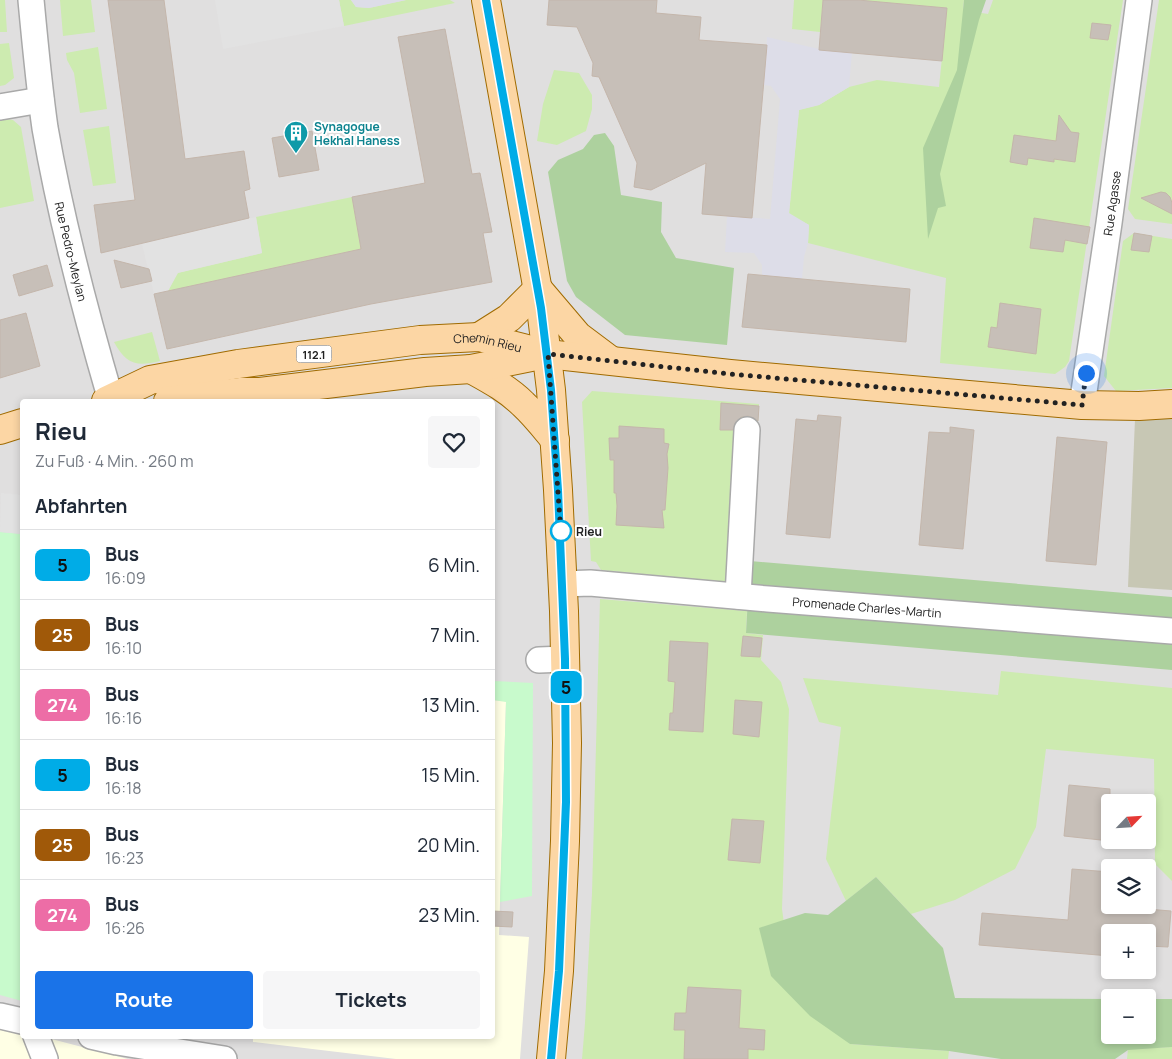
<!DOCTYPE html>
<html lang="de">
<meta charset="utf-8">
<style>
body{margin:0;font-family:Manrope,sans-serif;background:#f6f6f7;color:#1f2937;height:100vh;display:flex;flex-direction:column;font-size:19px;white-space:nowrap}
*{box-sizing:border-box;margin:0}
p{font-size:16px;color:#747a83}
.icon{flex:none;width:28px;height:28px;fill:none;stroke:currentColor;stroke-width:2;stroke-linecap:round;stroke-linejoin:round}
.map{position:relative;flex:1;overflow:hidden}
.sheet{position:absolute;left:20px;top:399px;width:475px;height:640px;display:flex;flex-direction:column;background:#fff;border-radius:5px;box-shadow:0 2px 8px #0003}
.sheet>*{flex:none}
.badge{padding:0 10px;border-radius:8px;font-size:18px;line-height:32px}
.needle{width:32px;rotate:65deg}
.tools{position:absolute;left:1101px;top:794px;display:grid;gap:10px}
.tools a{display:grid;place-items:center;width:55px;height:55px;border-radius:5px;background:#fff;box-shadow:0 2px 8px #0003;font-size:25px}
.you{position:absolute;width:25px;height:25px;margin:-12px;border:4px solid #fff;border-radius:50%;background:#1a73e8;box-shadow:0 0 0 8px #1a73e833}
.map>.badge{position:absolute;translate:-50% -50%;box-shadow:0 0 0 2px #fff}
h2{padding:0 15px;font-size:19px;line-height:45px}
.round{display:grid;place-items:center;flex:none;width:52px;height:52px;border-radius:5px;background:#f6f6f7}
.summary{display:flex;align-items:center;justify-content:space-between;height:85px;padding:0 15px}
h1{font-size:24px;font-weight:700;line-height:38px}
.button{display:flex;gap:10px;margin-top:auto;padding:10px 15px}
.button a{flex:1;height:58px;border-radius:5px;background:#1a73e8;color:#fff;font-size:20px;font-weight:700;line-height:58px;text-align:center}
.button a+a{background:#f6f6f7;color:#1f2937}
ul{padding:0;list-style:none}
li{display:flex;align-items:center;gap:15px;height:70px;padding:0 15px;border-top:1px solid #e0e1e3}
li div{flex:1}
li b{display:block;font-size:19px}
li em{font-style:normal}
li .badge{min-width:55px;font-weight:700;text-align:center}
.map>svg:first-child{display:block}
</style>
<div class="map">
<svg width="1172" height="1059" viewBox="0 0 1172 1059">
<rect width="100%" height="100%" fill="#f2efe9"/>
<path fill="#e0dfdf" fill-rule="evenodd" d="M0 0H1172V1059H0ZM22 401H492V1036H22ZM1110 802H1148V840H1110ZM1110 868H1148V905H1110ZM1110 932H1148V970H1110ZM1110 998H1148V1035H1110Z"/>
<path fill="#ffffe5" d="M493 700 506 701 499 935 529 937 520 1059H396L253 1042V1036H492Z
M0 1026 22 1032V1036H40L128 1059H0Z"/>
<path fill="#c7c7b4" d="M1172 417V590L1128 587 1135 419Z"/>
<path fill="#cdebb0" d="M0 0H5L7 32H0Z
M60 0H91L95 32 63 36Z
M339 0H351L356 7 369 8 406 0H450L455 3 344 26Z
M794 0H823L820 32 792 29Z
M858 0H964L963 10 988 14 993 0H1123L1069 361 1065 367 1055 374 940 363 946 278 808 243 809 225 789 214 799 110 819 105 849 87 877 80 939 87 947 8Z
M1159 0H1172V224L1135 219 1128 209Z
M9 43 14 78 5 85 0 86V44Z
M98 47 107 109 80 113 74 73 67 60 66 53Z
M554 70 579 73 592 95V109L586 131 557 145 537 141 543 104Z
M6 119 13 120 21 127 34 201 0 208V120Z
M109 126 116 183 93 186 83 130Z
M352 197 361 249 168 291 177 273 262 253 256 217Z
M1134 233 1172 239V388L1116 391 1104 376 1123 241Z
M152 332 160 361C136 367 126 364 114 342Z
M592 391 759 404 749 584 601 570 596 562 591 561 582 402Z
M600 599 747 611 746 633 763 635 761 660 781 682 789 709 782 909 791 973 850 1044 949 1051 948 1059H582L585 1023 592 893Z
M1001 671 1172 688V881L1155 864 1154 759 1046 749 1036 827 1015 869 955 900 911 914 876 877 846 901 826 859 841 727 819 722 803 678 998 695Z
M1172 1047V1059H1127L1128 1049Z"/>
<path fill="#add19e" d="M964 0H986L979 20 940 174 946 206 938 208 928 239 923 148 957 70Z
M605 133 614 146 621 195 662 202 661 232 676 258 734 268 727 345 625 335 576 297 567 281 548 172 558 160 583 149 594 135Z
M750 561 1172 597V670L746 633Z
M876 877 943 948 955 998 1110 999V1035H1148V999H1172V1047L1128 1050 1115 1059H1001L949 1051 850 1044 810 1016 771 976 759 928 805 913 828 915Z"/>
<path fill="#c8facc" d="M0 532 22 534V1001L0 995Z
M493 681 533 683 532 896 500 902 506 702 493 700Z"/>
<path fill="#e2e2e2" d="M215 0H339L344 26 223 49Z
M256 217 262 253 178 273 168 291 154 294 142 244Z
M1 493 22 495V534L0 532Z"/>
<path fill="#dddde8" d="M351 0H406L369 8 356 7Z
M767 37 819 49 852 52 849 87 819 105 799 110 789 213 809 225 808 243 804 257 802 279 762 275V265L754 253 725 252 727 216 770 219 780 99 771 86 764 85Z"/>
<path fill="#c7bfb8" stroke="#c4b6ab" d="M108 0H164L185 159 244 151 250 189 244 191 249 218 101 253 94 205 135 200Z
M549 0H657L656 13 701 17 699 40 767 45 752 218 702 214 706 163 651 190 634 187 637 163 599 77 592 76 593 63 577 27 547 25Z
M823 0H858L947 8 942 61 819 50Z
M1092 23 1111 25 1108 40 1090 38Z
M445 29 472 174 480 173 492 232 483 233 492 282 371 304 167 349 154 294 361 249 352 197 425 183 398 37Z
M1059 115 1071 132 1079 133 1075 162 1054 159V162L1028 158 1027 165 1010 162 1014 135 1056 141Z
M312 131 319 170 279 177 272 138Z
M1161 192 1166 193 1170 197 1172 203V214L1141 198Z
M1034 218 1090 227 1087 244 1065 240 1063 252 1030 248Z
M1134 233 1152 236 1149 252 1131 250Z
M114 260 149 269 152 281 121 288Z
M47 265 53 286 19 296 13 275Z
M748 274 910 289 906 342 742 327Z
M1000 303 1041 309 1036 354 988 347 991 327 997 328Z
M26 313 40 366 0 378V320Z
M721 403 759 406 758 421 754 418 748 416 741 417 735 423 733 430H720Z
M818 415 841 417 830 538 786 534 796 419 817 421Z
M619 426 664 429V443L669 444 667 454 668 468 665 510H662L664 528 616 525 617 506 616 493H614V460H610L609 438H619Z
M950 427 974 430 963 549 919 545 929 432 950 433Z
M1057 437 1107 442 1096 565 1046 561Z
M743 636 762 638 760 657 741 656Z
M670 641 708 643 703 732 669 730 670 713H673L675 682 668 681Z
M735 700 762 702 759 737 733 734Z
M1069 785 1110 789V841L1064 836Z
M732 819 764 821 760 863 728 860Z
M1072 869 1110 872V906L1171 911 1168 947 1148 946V932H1110V956L979 945 982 913 1068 920Z
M492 911 513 912 512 927 492 926Z
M688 987 741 990 739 1028 765 1030 764 1050 748 1049V1059H684L685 1030H674L675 1013H686Z"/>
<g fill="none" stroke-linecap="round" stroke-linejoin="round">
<defs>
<g id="minor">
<path id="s1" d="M31 0C35 43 39 86 45 128 61 220 85 311 111 400"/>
<path d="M0 107 41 100"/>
<path id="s2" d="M1082 405 1109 223 1139 0"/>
<path id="s3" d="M563 584 590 583 768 599 1172 631"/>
<path d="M738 596 747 430"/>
<path d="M539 660 565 659"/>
<path d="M0 1016 22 1021"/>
<path d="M36 1036 45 1059"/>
<path d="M91 1036 117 1042 224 1059"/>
</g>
<g id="major">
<path d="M486 0 541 308 551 390 558 490 564 611 567 743 565 841 559 971 551 1059"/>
<path d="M538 289 578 336 610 360"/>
<path d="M479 337 509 318 538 289"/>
<path d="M471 369C489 379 508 389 523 404 535 415 545 428 555 440"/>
<path id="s4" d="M106 401 150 380 238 364 420 340 479 337 547 354 730 374 1082 405 1139 406 1172 404"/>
<path d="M168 401 241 392H260L425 372 471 369 541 355"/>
<path d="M0 430 22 423"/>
</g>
</defs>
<use href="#minor" stroke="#a9a9a9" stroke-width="28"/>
<use href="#major" stroke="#a06b00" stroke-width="30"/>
<use href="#minor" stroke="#fff" stroke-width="25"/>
<use href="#major" stroke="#fcd6a4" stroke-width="28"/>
</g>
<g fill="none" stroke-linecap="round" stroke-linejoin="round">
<defs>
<path id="line" d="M486 0 541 308 551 390 558 490 565 659 566 802 559 971 551 1059"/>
</defs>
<use href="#line" stroke="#fff" stroke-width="11"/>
<use href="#line" stroke="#00ace7" stroke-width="8"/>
<path stroke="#222" stroke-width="5" stroke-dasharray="0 9" d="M561 531V534L548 354 730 374 1082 405 1086 373"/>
</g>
<defs>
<symbol id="building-pin" viewBox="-11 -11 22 30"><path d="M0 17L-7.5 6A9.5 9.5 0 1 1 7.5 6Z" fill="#0f9aa8" stroke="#fff"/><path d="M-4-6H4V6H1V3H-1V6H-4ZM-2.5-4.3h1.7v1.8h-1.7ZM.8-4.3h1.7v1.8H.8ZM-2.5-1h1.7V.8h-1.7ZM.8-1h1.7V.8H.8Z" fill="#fff"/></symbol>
</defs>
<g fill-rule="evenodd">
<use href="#building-pin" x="282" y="119" width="28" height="38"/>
</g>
<circle fill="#fff" stroke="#00ace7" stroke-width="2.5" cx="561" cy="531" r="10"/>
<g text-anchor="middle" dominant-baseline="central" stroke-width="4" stroke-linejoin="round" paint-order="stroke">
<rect fill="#fff" stroke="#646464" stroke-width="1" x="296.5" y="345.5" width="35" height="17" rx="4"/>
<g font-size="11" font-weight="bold" fill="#222">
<text x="314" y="354">112.1</text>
</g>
<g font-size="12" font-weight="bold" fill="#0d838f" stroke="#fff" text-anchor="start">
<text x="314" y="126">Synagogue<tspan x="314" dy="14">Hekhal Haness</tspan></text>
</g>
<g font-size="12" fill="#222" stroke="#fff">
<text stroke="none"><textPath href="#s2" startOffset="204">Rue Agasse</textPath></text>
<text stroke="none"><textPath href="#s1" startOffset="255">Rue Pedro-Meylan</textPath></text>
<text stroke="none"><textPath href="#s4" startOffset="390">Chemin Rieu</textPath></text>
<text stroke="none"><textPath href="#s3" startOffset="305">Promenade Charles-Martin</textPath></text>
</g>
<g font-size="12" font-weight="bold" fill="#222" stroke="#fff" text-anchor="start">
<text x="576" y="531">Rieu</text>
</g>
</g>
</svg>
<div class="tools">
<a><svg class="needle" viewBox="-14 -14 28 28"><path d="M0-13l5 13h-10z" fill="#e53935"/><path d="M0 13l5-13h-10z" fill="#747a83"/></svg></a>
<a><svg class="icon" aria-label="layers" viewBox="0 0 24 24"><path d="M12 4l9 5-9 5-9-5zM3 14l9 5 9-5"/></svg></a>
<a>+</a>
<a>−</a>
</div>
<div class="you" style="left:1086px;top:373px"></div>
<b class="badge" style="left:566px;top:687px;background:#00ace7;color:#111">5</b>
<section class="sheet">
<div class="summary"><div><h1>Rieu</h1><p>Zu Fuß · 4 Min. · 260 m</p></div><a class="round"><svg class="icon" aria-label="heart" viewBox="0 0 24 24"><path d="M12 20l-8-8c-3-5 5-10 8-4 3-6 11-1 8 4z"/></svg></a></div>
<h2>Abfahrten</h2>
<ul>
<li><span class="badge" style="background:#00ace7;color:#111">5</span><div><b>Bus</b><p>16:09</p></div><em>6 Min.</em></li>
<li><span class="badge" style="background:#a05909;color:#fff">25</span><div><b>Bus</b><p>16:10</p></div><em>7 Min.</em></li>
<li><span class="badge" style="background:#ed6da6;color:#fff">274</span><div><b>Bus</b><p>16:16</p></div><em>13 Min.</em></li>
<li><span class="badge" style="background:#00ace7;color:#111">5</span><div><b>Bus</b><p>16:18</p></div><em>15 Min.</em></li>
<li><span class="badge" style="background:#a05909;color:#fff">25</span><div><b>Bus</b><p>16:23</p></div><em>20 Min.</em></li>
<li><span class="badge" style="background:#ed6da6;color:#fff">274</span><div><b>Bus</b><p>16:26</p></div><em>23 Min.</em></li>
</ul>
<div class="button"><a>Route</a><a>Tickets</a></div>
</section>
</div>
